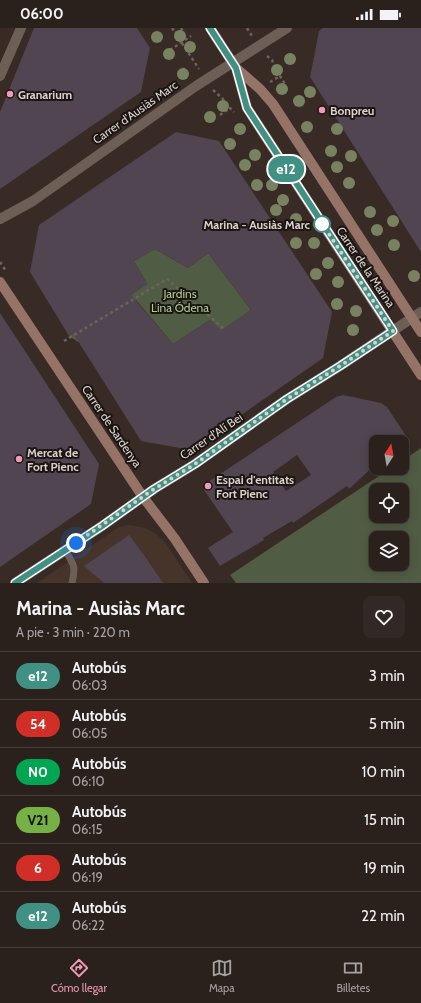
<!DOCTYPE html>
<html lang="es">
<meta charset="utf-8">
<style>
body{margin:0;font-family:Cabin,sans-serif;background:#322825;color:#f1f3f6;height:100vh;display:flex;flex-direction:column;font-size:15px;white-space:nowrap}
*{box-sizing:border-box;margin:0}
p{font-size:13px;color:#a5a3a3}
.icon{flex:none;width:22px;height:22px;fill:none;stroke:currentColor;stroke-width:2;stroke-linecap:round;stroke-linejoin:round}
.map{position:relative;height:555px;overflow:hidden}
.sheet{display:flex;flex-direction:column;background:#2a201c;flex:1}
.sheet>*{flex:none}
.badge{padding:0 8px;border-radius:13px;font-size:14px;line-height:26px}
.needle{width:26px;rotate:11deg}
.buttons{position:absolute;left:369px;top:407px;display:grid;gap:8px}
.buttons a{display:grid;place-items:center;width:40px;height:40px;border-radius:8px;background:#2a201c;box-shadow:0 2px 10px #0003,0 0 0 1px #463e3b;font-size:20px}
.you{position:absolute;width:20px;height:20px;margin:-10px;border:3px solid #fff;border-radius:50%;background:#1a73e8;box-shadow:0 0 0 6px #1a73e833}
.map>.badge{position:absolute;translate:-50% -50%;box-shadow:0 0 0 2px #fff}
.round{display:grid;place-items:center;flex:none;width:42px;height:42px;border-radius:8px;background:#322825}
.headline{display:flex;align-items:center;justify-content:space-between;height:68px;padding:0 16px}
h1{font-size:19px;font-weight:700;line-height:30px}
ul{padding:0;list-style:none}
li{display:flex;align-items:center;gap:12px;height:48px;padding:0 16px;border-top:1px solid #463e3b}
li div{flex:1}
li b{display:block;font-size:15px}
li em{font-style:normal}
li .badge{min-width:44px;font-weight:700;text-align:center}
.status{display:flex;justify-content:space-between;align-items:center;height:28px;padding:0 20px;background:#2a201c;direction:ltr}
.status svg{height:11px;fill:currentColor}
.dock{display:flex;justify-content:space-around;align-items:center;height:56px;border-top:1px solid #463e3b;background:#2a201c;font-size:11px;color:#a5a3a3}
.dock a{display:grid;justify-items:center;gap:2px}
.dock .on{color:#f09ab5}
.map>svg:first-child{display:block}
</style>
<div class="status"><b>06:00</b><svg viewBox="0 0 49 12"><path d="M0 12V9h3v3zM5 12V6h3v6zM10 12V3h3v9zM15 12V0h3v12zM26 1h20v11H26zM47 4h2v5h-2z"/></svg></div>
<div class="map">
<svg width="421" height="555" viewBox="0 0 421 555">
<rect width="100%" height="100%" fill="#382b25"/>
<path fill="#463329" d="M130 497 145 500 156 506 164 513 192 555H37L119 499Z"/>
<path fill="#515c44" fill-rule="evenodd" d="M155 221 188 240 208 225 251 282 221 303 210 292 173 316 136 272 78 314 69 308 147 256 134 233Z
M421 420V555H236L230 547 391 440H402V433ZM376 462H402V488H376ZM376 510H402V536H376Z"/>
<path fill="#504550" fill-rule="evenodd" d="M34 0H137L150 20 141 64 0 161V84Z
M323 0H421V224L310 49 319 3Z
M176 104 219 113 332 284 323 330 191 422 141 413 73 305 69 308 30 244 39 197ZM155 221 188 240 208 225 251 282 221 302 210 292 173 316 131 267 147 256 134 233Z
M0 285 99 436 91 476 0 539Z
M343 367 381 375 387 379 410 414H376V436L349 461 347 458 293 495 292 493 263 510 264 512 220 538 208 520 233 504 204 462 205 456 336 369ZM297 427 311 447 286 463 273 444Z
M129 507 144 527 163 555H104L84 538Z"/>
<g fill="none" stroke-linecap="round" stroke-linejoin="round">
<path stroke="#6d625c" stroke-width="2.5" stroke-dasharray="3 3" stroke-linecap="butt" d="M172 0 199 41
M247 0 252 8
M175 5 184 0
M170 22 191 8
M267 28 272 32 275 40 285 56 276 62
M183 40 188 46
M270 54 280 48
M213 62 222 70 230 80 234 84
M220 87 230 80
M0 234 6 243
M64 313 167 251 224 301"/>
<path stroke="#6d5e56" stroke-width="7" d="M65 522C74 537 76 538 72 555"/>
<path stroke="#6d5e56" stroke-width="10" d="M0 48 21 0
M0 191 33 173 196 58 287 0
M15 555 102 498 154 461 195 436 287 371 340 338 421 284"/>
<path stroke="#957366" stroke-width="10" d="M210 0 236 40 247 80 421 347
M236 40 260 61 273 76 421 304
M0 254 143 469 175 511 204 555"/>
</g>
<g fill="#798260">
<circle cx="180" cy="8" r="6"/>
<circle cx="157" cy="9" r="6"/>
<circle cx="190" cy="19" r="6"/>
<circle cx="169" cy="26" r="6"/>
<circle cx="290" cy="31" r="6"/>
<circle cx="277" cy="42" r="6"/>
<circle cx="183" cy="46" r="6"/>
<circle cx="282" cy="61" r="6"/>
<circle cx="310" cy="64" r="6"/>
<circle cx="299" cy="73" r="6"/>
<circle cx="223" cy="78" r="6"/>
<circle cx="210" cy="89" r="6"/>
<circle cx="307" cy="99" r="6"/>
<circle cx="240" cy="101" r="6"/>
<circle cx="337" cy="101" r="6"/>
<circle cx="230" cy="116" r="6"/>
<circle cx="331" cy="123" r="6"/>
<circle cx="255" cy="127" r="6"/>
<circle cx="351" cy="128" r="6"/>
<circle cx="245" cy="137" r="6"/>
<circle cx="337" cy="139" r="6"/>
<circle cx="349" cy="155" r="6"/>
<circle cx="257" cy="157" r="6"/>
<circle cx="272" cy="157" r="6"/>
<circle cx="283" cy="172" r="6"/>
<circle cx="276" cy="182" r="6"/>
<circle cx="370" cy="184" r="6"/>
<circle cx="296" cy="191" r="6"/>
<circle cx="393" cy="193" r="6"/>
<circle cx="377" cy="202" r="6"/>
<circle cx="296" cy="215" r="6"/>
<circle cx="314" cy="215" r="6"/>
<circle cx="394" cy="217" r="6"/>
<circle cx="328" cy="235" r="6"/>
<circle cx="316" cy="246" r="6"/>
<circle cx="414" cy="248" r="6"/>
<circle cx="338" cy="254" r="6"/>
<circle cx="337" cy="276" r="6"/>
<circle cx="356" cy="283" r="6"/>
<circle cx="353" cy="302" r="6"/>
</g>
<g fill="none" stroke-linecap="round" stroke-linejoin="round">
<defs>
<path id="line" d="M15 555 102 498 154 461 195 436 287 371 340 338 393 303 247 80 236 40 210 0"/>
</defs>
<use href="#line" stroke="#fff" stroke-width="9"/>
<use href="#line" stroke="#409183" stroke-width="6"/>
<path stroke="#dad1cd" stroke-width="4" stroke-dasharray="0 7.2" d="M76 515 154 461 195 436 287 371 340 338 393 303 321 194 322 196"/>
</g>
<g fill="#f09ab5" stroke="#1b1512" stroke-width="1.5">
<circle cx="10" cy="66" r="4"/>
<circle cx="322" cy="82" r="4"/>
<circle cx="19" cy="431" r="4"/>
<circle cx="208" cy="458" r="4"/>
</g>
<circle fill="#fff" stroke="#409183" stroke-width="2" cx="322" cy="196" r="8"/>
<g text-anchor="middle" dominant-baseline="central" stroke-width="4" stroke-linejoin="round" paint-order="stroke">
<g font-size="12" font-weight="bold" fill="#dad1cd" stroke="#1b1512" text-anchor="start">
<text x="18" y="66">Granarium</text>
<text x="330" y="82">Bonpreu</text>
<text x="27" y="424">Mercat de<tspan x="27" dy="14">Fort Pienc</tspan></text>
<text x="216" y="451">Espai d'entitats<tspan x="216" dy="14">Fort Pienc</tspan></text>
</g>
<g font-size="12" fill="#dad1cd" stroke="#1b1512">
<text transform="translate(135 84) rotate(-35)">Carrer d'Ausiàs Marc</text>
<text transform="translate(366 239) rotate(56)">Carrer de la Marina</text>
<text transform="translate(112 398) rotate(56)">Carrer de Sardenya</text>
<text transform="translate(211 408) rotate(-34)">Carrer d'Alí Bei</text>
</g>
<g font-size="12" font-weight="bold" fill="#dad1cd" stroke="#1b1512" text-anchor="end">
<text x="310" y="196">Marina - Ausiàs Marc</text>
</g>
<g font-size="12" fill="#aec991" stroke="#1b1512">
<text x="180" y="265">Jardins<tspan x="180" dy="14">Lina Ódena</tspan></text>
</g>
</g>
</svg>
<div class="buttons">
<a><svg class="needle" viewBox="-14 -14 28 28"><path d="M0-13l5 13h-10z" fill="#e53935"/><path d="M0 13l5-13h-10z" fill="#a5a3a3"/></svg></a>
<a><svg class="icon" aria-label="locate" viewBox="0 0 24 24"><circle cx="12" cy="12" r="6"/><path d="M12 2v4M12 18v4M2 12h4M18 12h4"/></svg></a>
<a><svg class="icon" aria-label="layers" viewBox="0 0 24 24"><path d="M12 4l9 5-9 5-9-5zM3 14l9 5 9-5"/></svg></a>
</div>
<div class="you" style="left:76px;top:515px"></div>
<b class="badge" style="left:286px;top:141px;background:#409183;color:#fff">e12</b>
</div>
<section class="sheet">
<div class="headline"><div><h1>Marina - Ausiàs Marc</h1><p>A pie · 3 min · 220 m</p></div><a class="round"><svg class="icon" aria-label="heart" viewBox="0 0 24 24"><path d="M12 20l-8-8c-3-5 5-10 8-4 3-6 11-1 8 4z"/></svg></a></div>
<ul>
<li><span class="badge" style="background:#409183;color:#fff">e12</span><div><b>Autobús</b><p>06:03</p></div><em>3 min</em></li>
<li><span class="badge" style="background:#d02e26;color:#fff">54</span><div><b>Autobús</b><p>06:05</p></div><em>5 min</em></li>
<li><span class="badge" style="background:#00a651;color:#fff">N0</span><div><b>Autobús</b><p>06:10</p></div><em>10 min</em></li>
<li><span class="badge" style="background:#77b045;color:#111">V21</span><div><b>Autobús</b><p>06:15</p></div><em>15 min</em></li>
<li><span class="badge" style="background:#d02e26;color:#fff">6</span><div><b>Autobús</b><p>06:19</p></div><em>19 min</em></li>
<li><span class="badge" style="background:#409183;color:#fff">e12</span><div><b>Autobús</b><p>06:22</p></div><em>22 min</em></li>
</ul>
</section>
<nav class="dock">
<a class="on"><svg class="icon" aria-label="directions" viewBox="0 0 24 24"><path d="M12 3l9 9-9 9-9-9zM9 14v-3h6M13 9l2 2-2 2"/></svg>Cómo llegar</a>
<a><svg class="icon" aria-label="map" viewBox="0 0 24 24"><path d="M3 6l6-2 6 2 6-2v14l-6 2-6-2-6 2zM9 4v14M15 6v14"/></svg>Mapa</a>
<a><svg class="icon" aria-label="tickets" viewBox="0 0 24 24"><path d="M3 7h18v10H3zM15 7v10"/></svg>Billetes</a>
</nav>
